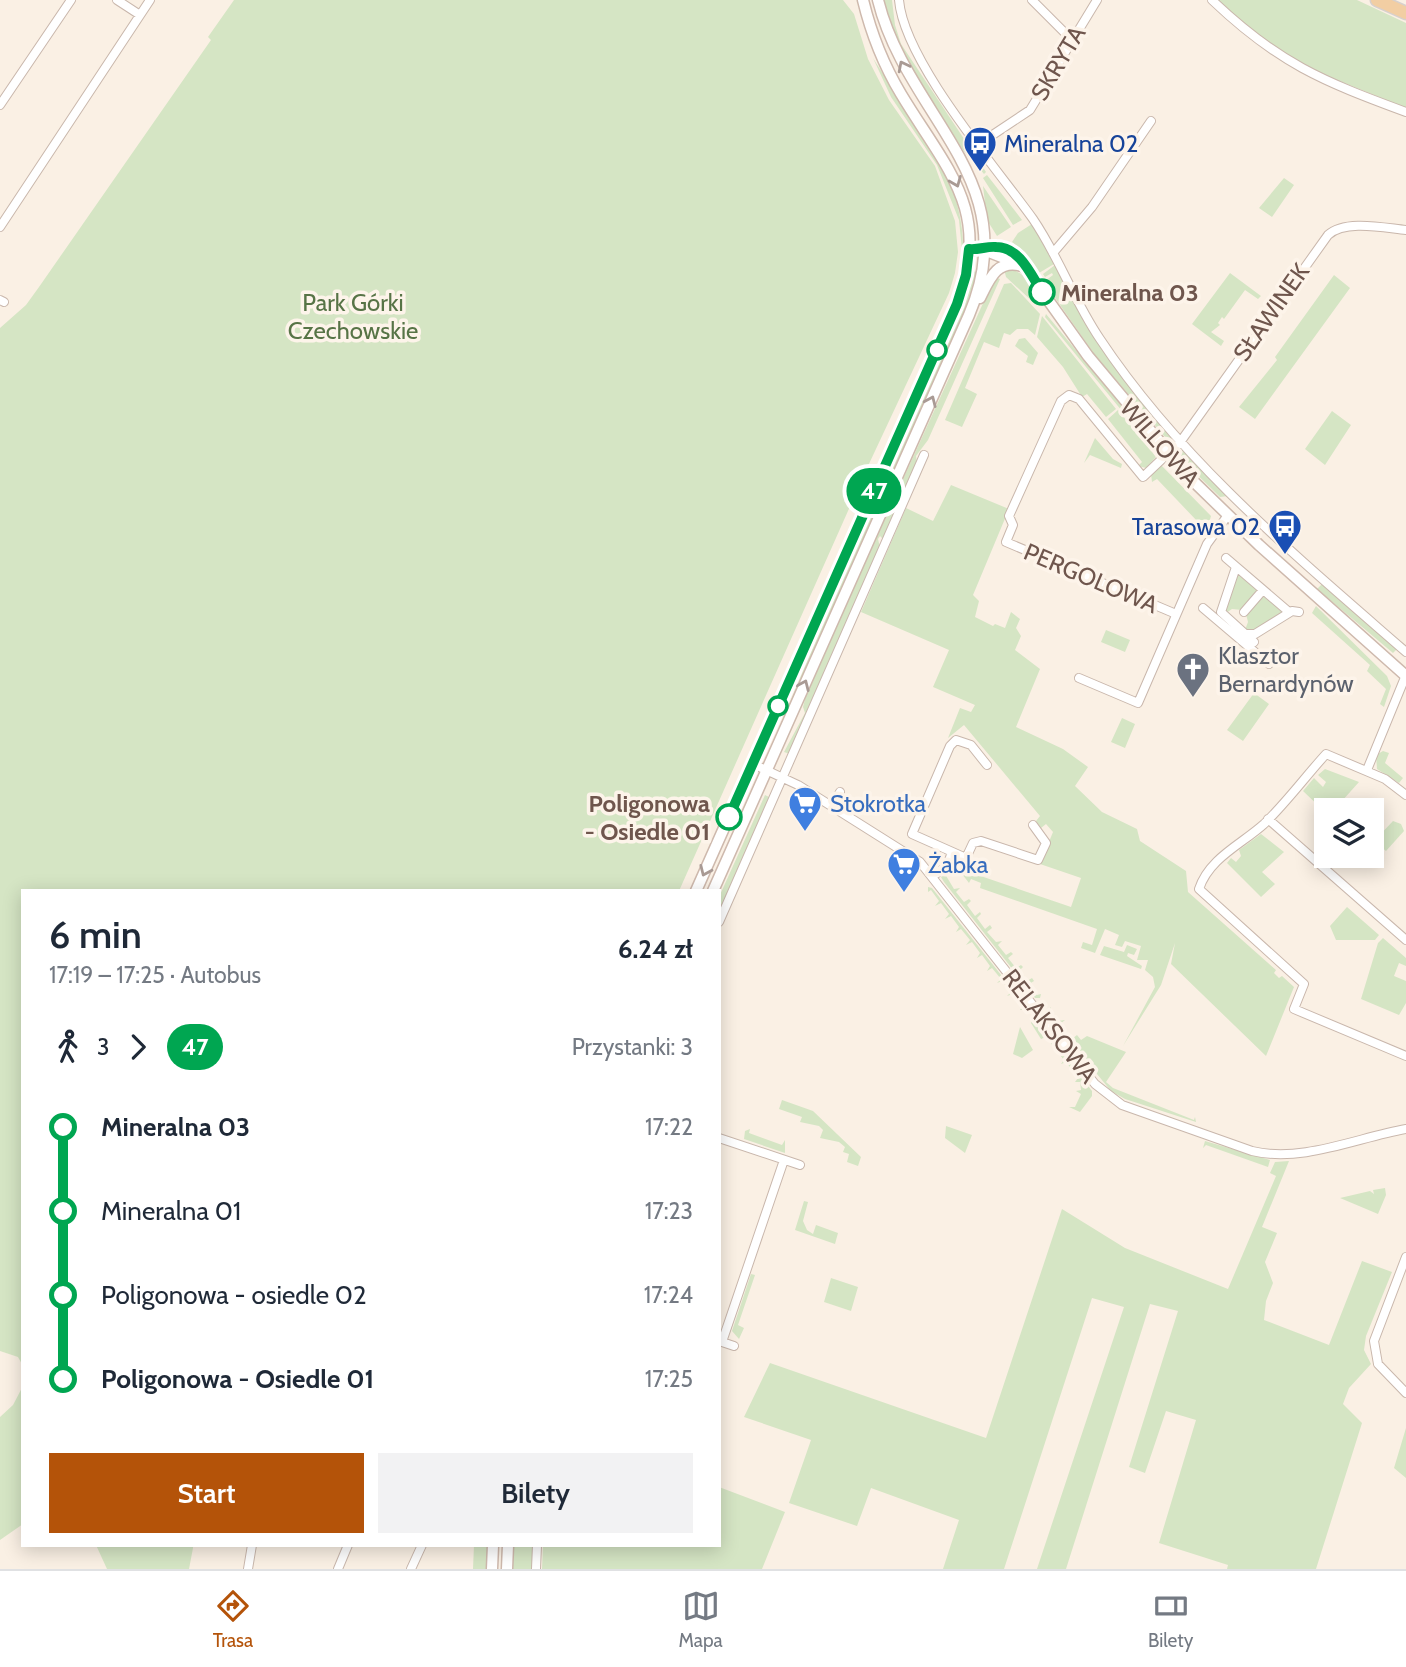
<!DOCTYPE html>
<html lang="pl">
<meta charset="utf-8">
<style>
body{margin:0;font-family:Cabin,sans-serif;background:#f2f2f3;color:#1f2937;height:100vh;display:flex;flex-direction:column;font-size:26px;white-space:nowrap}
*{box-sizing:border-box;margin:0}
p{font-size:23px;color:#747a83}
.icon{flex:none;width:38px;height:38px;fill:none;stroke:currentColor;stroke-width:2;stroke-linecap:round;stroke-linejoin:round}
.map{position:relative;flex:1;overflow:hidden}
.sheet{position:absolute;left:21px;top:889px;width:700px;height:658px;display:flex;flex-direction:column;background:#fff;border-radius:0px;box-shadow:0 4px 18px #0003}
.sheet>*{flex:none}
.badge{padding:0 14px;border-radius:23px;font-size:24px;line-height:46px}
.buttons{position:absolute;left:1314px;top:798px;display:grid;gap:14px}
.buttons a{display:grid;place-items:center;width:70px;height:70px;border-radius:0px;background:#fff;box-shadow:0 4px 18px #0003;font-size:35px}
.map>.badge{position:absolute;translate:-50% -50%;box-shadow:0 0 0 4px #fff}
.legs{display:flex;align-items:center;gap:10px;height:77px;padding:0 28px;font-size:23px}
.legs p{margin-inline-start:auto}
.head{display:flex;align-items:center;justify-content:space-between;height:119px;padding:0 28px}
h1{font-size:38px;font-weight:600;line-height:52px}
.action{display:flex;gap:14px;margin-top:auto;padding:14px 28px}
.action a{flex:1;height:80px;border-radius:0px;background:#b45309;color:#fff;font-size:28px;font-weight:600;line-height:80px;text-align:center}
.action a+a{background:#f2f2f3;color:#1f2937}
ul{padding:0 28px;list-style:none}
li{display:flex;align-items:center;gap:24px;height:84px;font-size:26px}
li i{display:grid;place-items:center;width:10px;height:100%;margin:0 9px;background:currentColor}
li i::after{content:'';width:18px;height:18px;margin:-9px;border:5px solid;border-radius:50%;background:#fff}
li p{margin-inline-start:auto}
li:first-child i{background:linear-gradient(#0000 50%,currentColor 0)}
li:last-child i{background:linear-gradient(currentColor 50%,#0000 0)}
.tab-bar{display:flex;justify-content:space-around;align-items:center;height:98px;border-top:2px solid #e0e1e3;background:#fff;font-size:19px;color:#747a83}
.tab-bar a{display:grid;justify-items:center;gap:4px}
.tab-bar .active{color:#b45309}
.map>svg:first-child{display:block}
</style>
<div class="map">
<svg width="1406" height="1569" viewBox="0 0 1406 1569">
<rect width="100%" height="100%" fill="#faf0e4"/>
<path fill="#d5e5c4" d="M234 0H843L854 14 868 59 889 100 935 166 955 221 958 252 955 273 949 293 868 466 679 891H23V1366L18 1357 0 1351V328L26 305 39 287 211 40 208 37Z
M883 0H892L895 25 901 44 986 172 984 174C978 166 970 159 963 150 928 103 901 56 883 0Z
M1218 0H1357L1406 23V108L1300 65 1253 32Z
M873 58C914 125 968 177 963 260L959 220 937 165 891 97Z
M987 175 1022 220 1013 225 983 178Z
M1284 178 1294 185 1272 217 1259 208Z
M983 186 1011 227 997 236 987 220Z
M1032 224 1054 264 1039 273 1025 252 1012 242 1018 233Z
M1055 265 1104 352 1175 440 1171 444 1094 354 1049 289 1045 281 1053 275 1052 273 1045 277 1043 274Z
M1004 269C1025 269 1030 284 1038 301L1034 303 1006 277Z
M972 271 977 272 968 304 772 745 862 530 957 315Z
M1230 273 1261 296 1258 299 1245 290 1224 319 1222 317 1218 323 1220 325 1211 332 1224 341 1221 346 1192 324Z
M1334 275 1350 288 1255 419 1239 407 1277 360 1275 357Z
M995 277 1000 279 928 440 916 456 917 463 883 539 880 536 878 539 880 547 790 754 784 752 805 713 803 707 808 688Z
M1011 283 1040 314 1035 335 1028 329H1017L1010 335 1004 333 999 348 984 342 965 388 977 394 962 427 945 420 1004 284Z
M1046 314 1157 448 1158 455 1045 317Z
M1042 316 1116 409 1106 417 1087 394 1082 397 1063 367 1037 337Z
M1025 338 1038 353 1033 365 1026 362 1028 356 1015 346 1019 339Z
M1118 410 1156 457 1146 468 1138 466 1142 462 1108 419Z
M1332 411 1351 425 1325 465 1305 449Z
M1095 438 1113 459 1122 464 1121 468 1090 455 1084 463Z
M1182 449 1228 496 1220 497 1177 455Z
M1161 465 1211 516 1207 530 1197 527 1198 522 1157 479 1152 482 1151 474Z
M951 485 1009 509 973 595 979 601 975 617 993 626 995 624 1005 628 1011 612 1020 619 1016 628 1021 636 1015 650 1040 669 1016 727 1063 749 1088 767 1075 786 1102 812 1137 829 1140 841 1186 871 1188 892 1276 970 1274 973 1279 978 1282 976 1294 987 1266 1056 1171 964 1175 943 1161 985 1123 1046 1155 987 1153 977 1145 970 1148 960H1137L1141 946 1125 941 1122 947 1115 945 1119 935 1105 929 1095 953 1081 948 1083 942 1092 945 1097 929 980 888 981 883 971 879 969 883 955 865 957 861 966 871 1071 907 1081 878 1040 864 1053 832 1046 824 1041 828 1036 821 1040 816 964 725 948 738 960 708 971 712 975 705 933 687 949 650 861 612 906 508 933 521Z
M1237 574 1259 590 1242 610 1232 609 1226 613 1223 606Z
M1322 584 1397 649 1393 653 1317 589Z
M1264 594 1282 610V614L1254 632 1245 630 1248 622 1246 614Z
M1316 606 1387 676 1391 686 1384 707 1380 704 1386 689 1367 671 1370 665 1312 613Z
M1106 630 1130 640 1125 652 1101 642Z
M1254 693 1269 704 1243 741 1227 730Z
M1122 718 1135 724 1125 748 1111 742Z
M1383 751 1389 753 1385 763 1403 778 1399 783 1377 769 1376 755Z
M1325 769 1359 782 1342 801 1352 810 1326 813 1303 791 1314 778 1323 787 1326 782 1318 775Z
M765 795 769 797 719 913V897Z
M1393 821 1401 824 1404 831 1386 851 1374 841Z
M1261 834 1284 852 1262 872 1275 884 1261 897 1227 863 1231 858 1236 862 1241 856 1239 850Z
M945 874 954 889 960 888 956 892 964 902 969 899 971 901 967 905 975 916 980 912 981 914 977 918 985 929 990 925 992 928 987 932 996 942 1002 941 998 945 1006 955 1011 952 1013 954 1008 958 1016 968 1021 965 1023 967 1019 971 1027 981 1032 978 1034 981 1029 984 1037 995 1041 994 1040 998H1035L944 882 941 877Z
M928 887 932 888 1025 1005V1010H1020L1023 1006 1013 994 1007 996 1011 992 1002 981 997 983 1001 979 992 968 987 971 990 966 982 955 977 958 980 953 972 942 966 945 970 940 961 929 956 932 959 927 951 916 945 919 949 914 941 903 935 906 939 901 931 890 928 892Z
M1347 907 1379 935 1375 940H1336L1330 926Z
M1383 938 1406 958V966L1399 963 1394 976 1406 981V1003L1399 1015 1361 999 1378 943Z
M1127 945 1137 949 1134 955 1128 953 1127 956 1142 966 1141 969 1100 955 1104 946 1124 952Z
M1051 1007 1050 1011 1058 1021 1065 1020 1060 1024 1072 1039 1077 1035 1081 1040 1087 1036 1126 1052 1106 1082 1113 1088 1194 1120 1195 1117 1196 1122 1125 1099 1111 1091 1046 1012Z
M1033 1019 1037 1020 1092 1091V1096L1080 1112 1069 1107H1075L1081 1094 1076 1091 1081 1090 1080 1082H1075L1078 1078 1066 1062 1061 1064 1064 1060 1046 1037 1041 1039 1031 1023Z
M1020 1027 1033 1050 1022 1058 1013 1054Z
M782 1100 813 1111 861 1157 858 1166 847 1162 849 1154 843 1152 845 1147 839 1142 820 1138 823 1130 819 1126 800 1122 802 1117 779 1109Z
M946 1126 972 1135 965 1153 945 1138Z
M750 1129 749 1133 782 1145 785 1140V1153L744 1139 745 1131Z
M1205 1141 1270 1160 1268 1167 1206 1145 1203 1148Z
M1289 1161 1262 1227 1277 1233 1265 1262 1273 1283 1266 1301 1264 1320 1329 1345 1362 1261 1392 1272 1366 1336 1364 1350 1371 1364 1349 1388 1343 1404 1362 1423 1316 1569H1227L1228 1565 1159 1543 1196 1420 1166 1411 1145 1473 1129 1467 1178 1311 1150 1304 1066 1569H1037L1124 1307 1092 1298 1004 1569H943L959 1520 871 1488 857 1526 789 1503 811 1440 744 1417 770 1363 986 1438 1062 1209 1125 1248 1228 1289 1276 1176 1270 1173 1275 1162Z
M1385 1188 1386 1195 1378 1214 1340 1198 1370 1191 1374 1194 1373 1190Z
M804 1201 808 1202 803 1221 807 1230 813 1234 816 1225 838 1233 835 1244 795 1230Z
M751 1274 755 1275 738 1325 744 1328 739 1339 732 1331Z
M831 1278 858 1287 851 1311 824 1302Z
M23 1386V1524L0 1540V1417L13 1405Z
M1406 1428V1478L1394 1468Z
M719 1487 785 1512 762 1569H542L543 1545H719Z
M96 1545H193V1548L189 1569H107Z
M474 1545H489L488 1569H473Z
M512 1545H534L532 1569H512Z"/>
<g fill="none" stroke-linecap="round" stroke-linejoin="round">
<defs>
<path id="street" d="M117 0 140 15
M899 0C904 61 995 166 1033 219 1059 257 1074 301 1100 339 1181 461 1297 557 1406 652
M1032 0 1071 39
M1212 0C1278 63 1322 81 1406 112
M0 105 71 0
M979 144 1030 110 1097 0
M0 227 150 0
M1053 253 1092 207 1151 121
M0 300 4 302
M1226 558 1289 612
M1236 567 1221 612 1254 642
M1203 608 1269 664
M1244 612 1263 590
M1176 614 1006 542 1013 525 1009 516 1061 401 1069 395 1079 399 1143 477 1181 441 1328 235C1345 219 1385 228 1406 230
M1245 634H1255L1292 611 1299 612
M1079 678 1138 703 1207 544 1228 515
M753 764 798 785 920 862 1095 1084 1122 1105 1252 1151C1302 1163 1356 1138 1406 1129
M987 765 971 745 956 740 950 746 912 834 966 858 973 843 981 841 1038 860 1046 843 1033 825
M1367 770 1406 675
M1406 795 1385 779 1326 754C1305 777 1286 803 1264 824 1242 844 1209 858 1199 889L1304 984 1294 1009 1406 1056
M832 807 840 792
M1268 819 1406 940
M933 876 947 866 952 852
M719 922 924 455
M719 1138 800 1165
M1406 1257 1374 1341 1378 1364 1406 1393
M719 1341 734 1346
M722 1342 784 1160
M248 1569 252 1545
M338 1569 348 1545
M411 1569 422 1545
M536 1569 537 1545"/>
<path id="secondary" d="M979 249 1001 247 1016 255 1088 356 1190 478 1259 545 1406 676
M984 250 1017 263
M980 298C989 280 997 258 1022 266
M696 891 957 304C993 210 946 169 901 94 883 64 871 33 863 0
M713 891 969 315C1027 180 907 118 878 0
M492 1569 493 1545
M507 1569 508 1545"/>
<path id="primary" d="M1377 0 1406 13"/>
</defs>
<use href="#street" stroke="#c9b7ac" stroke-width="10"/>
<use href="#secondary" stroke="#ceb9ad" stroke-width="13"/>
<use href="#primary" stroke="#d7d0cd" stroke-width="15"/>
<use href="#street" stroke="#fff" stroke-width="8"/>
<use href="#secondary" stroke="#fff" stroke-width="10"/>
<use href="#primary" stroke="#f2cea3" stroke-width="12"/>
</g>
<defs><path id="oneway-chevron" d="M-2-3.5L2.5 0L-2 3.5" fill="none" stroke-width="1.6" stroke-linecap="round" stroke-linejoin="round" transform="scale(1.75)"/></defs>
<g stroke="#a99a94">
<use href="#oneway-chevron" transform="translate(903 66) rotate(-117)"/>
<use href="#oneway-chevron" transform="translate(956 182) rotate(68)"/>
<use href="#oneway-chevron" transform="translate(931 401) rotate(-66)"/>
<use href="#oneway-chevron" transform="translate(804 685) rotate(-66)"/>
<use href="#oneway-chevron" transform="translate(705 871) rotate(114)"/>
</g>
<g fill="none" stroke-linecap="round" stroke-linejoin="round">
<defs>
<path id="line-1" d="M729 817 957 304 966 275 969 249C979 250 987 246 996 247 1020 247 1031 275 1042 292"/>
</defs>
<use href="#line-1" stroke="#fff" stroke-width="16"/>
<use href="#line-1" stroke="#00a651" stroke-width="10"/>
</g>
<defs>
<symbol id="bus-pin" viewBox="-11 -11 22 30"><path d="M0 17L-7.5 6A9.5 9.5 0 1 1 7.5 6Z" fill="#1a4fb4" stroke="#fdf4ea"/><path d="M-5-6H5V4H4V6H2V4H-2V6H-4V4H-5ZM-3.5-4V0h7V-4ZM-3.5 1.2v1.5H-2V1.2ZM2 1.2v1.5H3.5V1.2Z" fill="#fff"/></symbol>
<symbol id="church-pin" viewBox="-11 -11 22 30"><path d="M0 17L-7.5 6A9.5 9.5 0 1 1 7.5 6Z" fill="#6b7280" stroke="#fdf4ea"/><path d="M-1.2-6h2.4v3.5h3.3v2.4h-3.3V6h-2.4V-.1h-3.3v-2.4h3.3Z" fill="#fff"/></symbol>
<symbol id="supermarket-pin" viewBox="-11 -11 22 30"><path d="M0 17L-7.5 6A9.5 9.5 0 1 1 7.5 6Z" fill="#3f7fe0" stroke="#fdf4ea"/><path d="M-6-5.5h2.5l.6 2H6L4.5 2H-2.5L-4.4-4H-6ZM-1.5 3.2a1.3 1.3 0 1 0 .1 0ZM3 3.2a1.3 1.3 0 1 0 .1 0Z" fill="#fff"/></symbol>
</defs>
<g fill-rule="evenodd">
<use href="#bus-pin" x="961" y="124" width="38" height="52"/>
<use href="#bus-pin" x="1266" y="507" width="38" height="52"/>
<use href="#church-pin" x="1174" y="650" width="38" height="52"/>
<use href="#supermarket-pin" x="786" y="784" width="38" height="52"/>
<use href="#supermarket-pin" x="885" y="845" width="38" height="52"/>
</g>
<g fill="#fff" stroke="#00a651" stroke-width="3.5">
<circle cx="1042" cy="292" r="12"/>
<circle cx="937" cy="350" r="9"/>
<circle cx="778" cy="706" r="9"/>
<circle cx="729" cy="817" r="12"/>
</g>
<g text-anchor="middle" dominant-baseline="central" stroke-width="7" stroke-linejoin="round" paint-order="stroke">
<g font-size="24" fill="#6f564d" stroke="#fdf4ea">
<text transform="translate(1058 63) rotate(-59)">SKRYTA</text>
<text transform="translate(1271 312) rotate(-55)">SŁAWINEK</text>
<text transform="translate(1160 443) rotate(49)">WILLOWA</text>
<text transform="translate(1091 578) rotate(23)">PERGOLOWA</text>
<text transform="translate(1050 1026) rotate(52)">RELAKSOWA</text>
</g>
<g font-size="24" fill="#164399" stroke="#fdf4ea" text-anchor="start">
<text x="1004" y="143">Mineralna 02</text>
<text x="1260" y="526" text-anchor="end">Tarasowa 02</text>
</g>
<g font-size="24" font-weight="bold" fill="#6f564d" stroke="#fdf4ea" text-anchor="start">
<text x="1061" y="292">Mineralna 03</text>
<text x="710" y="803" text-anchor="end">Poligonowa<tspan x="710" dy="28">- Osiedle 01</tspan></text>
</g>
<g font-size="24" fill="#577446" stroke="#fdf4ea">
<text x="353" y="302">Park Górki<tspan x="353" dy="28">Czechowskie</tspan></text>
</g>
<g font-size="24" fill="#5b616d" stroke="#fdf4ea" text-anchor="start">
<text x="1218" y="655">Klasztor<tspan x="1218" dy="28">Bernardynów</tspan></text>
</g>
<g font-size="24" fill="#366cbe" stroke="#fdf4ea" text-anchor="start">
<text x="830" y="803">Stokrotka</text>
<text x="928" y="864">Żabka</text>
</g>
</g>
</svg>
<div class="buttons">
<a><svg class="icon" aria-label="layers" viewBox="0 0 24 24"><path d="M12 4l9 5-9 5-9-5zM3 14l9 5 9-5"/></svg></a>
</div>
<b class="badge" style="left:874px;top:491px;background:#00a651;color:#fff">47</b>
<section class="sheet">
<div class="head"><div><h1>6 min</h1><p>17:19 – 17:25 · Autobus</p></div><b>6.24 zł</b></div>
<div class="legs"><svg class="icon" aria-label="walk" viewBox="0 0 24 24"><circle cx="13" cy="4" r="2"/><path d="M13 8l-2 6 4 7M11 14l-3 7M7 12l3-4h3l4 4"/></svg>3<svg class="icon" aria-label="forward" viewBox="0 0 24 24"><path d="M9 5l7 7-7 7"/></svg><b class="badge" style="background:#00a651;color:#fff">47</b><p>Przystanki: 3</p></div>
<ul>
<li><i style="color:#00a651"></i><b>Mineralna 03</b><p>17:22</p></li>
<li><i style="color:#00a651"></i><span>Mineralna 01</span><p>17:23</p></li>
<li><i style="color:#00a651"></i><span>Poligonowa - osiedle 02</span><p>17:24</p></li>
<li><i style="color:#00a651"></i><b>Poligonowa - Osiedle 01</b><p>17:25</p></li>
</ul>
<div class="action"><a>Start</a><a>Bilety</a></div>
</section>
</div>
<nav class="tab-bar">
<a class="active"><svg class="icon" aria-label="directions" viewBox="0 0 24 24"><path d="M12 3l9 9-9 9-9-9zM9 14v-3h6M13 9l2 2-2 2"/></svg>Trasa</a>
<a><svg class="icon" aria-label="map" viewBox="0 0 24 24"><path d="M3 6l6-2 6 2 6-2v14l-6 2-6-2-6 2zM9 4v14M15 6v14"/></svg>Mapa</a>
<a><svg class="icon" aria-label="tickets" viewBox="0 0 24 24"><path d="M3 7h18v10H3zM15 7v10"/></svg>Bilety</a>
</nav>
